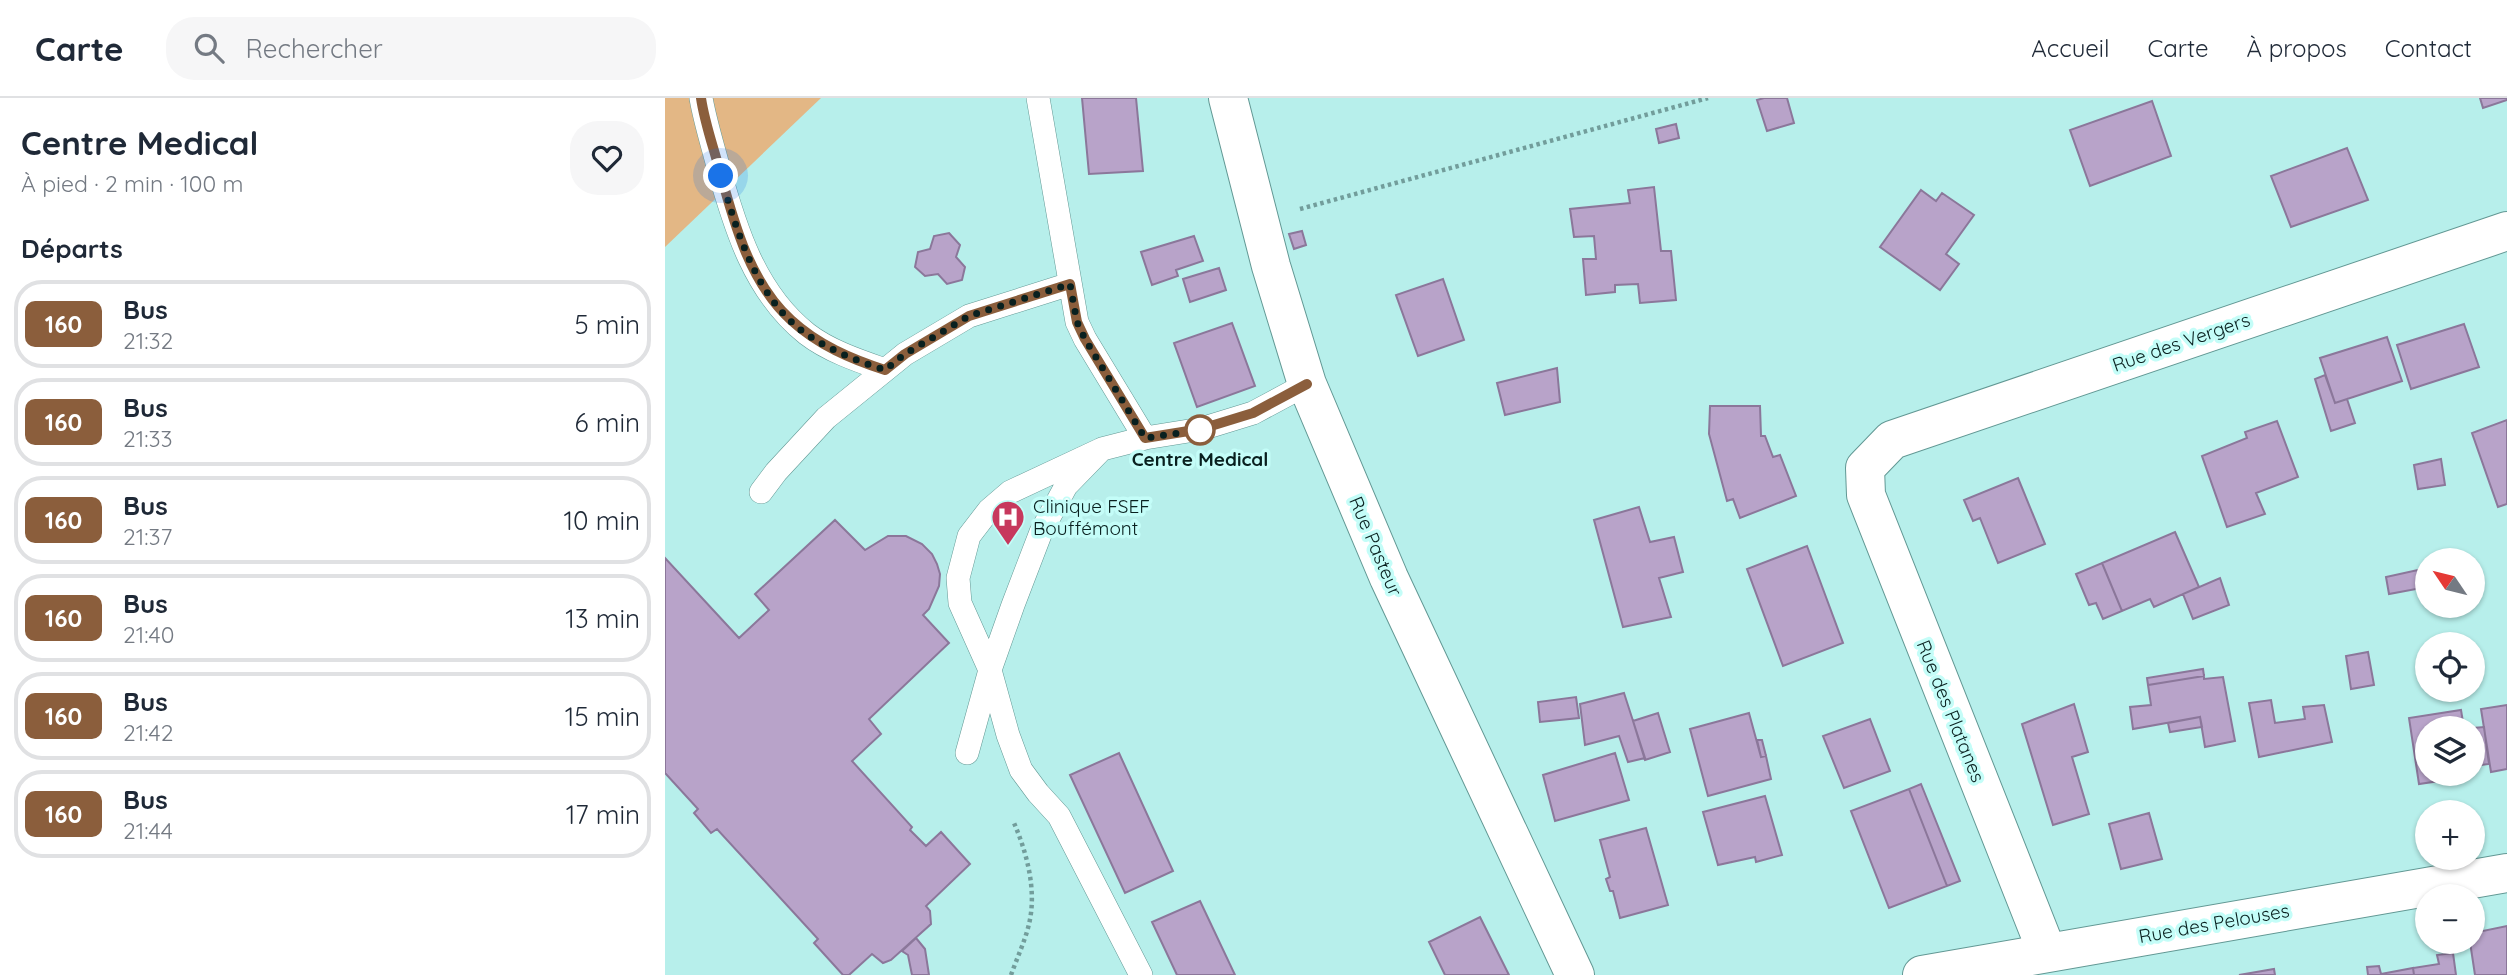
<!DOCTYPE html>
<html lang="fr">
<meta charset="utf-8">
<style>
body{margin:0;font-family:Quicksand,sans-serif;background:#f6f6f7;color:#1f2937;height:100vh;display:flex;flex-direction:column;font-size:26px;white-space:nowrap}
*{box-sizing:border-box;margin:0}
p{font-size:23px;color:#747a83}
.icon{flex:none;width:38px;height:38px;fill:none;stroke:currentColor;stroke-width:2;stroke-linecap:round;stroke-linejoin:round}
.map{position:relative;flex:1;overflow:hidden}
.panel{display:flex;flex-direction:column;background:#fff;width:665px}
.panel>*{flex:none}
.badge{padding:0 14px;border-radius:10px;font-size:24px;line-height:46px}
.needle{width:46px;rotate:305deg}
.buttons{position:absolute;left:1750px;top:450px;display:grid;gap:14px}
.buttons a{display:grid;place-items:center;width:70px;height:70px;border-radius:50%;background:#fff;box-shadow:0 2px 5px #0004;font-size:35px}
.you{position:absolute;width:35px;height:35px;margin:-18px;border:5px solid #fff;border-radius:50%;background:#1a73e8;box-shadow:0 0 0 10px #1a73e833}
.map>.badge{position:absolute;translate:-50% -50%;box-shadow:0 0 0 4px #fff}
h2{padding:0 21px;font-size:26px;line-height:63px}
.round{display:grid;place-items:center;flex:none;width:74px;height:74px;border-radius:28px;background:#f6f6f7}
.summary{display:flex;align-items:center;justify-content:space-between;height:119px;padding:0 21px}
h1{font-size:33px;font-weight:700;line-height:52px}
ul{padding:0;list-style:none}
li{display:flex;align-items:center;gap:21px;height:88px;margin:0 14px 10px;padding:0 7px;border:4px solid #e0e1e3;border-radius:28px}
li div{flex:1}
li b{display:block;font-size:26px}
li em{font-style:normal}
li .badge{min-width:77px;font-weight:700;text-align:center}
header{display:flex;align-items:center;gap:42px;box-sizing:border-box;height:98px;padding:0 35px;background:#fff;border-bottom:2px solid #e0e1e3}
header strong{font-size:33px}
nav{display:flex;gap:38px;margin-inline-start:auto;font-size:24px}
.search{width:490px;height:63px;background:#f6f6f7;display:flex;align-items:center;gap:18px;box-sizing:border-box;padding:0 24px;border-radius:28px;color:#747a83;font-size:26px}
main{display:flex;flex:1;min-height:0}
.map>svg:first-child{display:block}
</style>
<header>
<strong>Carte</strong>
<div class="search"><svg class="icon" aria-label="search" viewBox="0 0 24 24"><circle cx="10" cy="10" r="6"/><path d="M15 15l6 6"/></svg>Rechercher</div>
<nav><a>Accueil</a><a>Carte</a><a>À propos</a><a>Contact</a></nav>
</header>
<main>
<section class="panel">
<div class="summary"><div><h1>Centre Medical</h1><p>À pied · 2 min · 100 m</p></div><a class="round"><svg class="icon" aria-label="heart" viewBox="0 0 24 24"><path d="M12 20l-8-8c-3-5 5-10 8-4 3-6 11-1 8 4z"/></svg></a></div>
<h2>Départs</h2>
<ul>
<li><span class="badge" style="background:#8b5e3c;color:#fff">160</span><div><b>Bus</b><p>21:32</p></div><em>5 min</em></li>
<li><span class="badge" style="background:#8b5e3c;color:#fff">160</span><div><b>Bus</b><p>21:33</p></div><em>6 min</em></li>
<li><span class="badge" style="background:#8b5e3c;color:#fff">160</span><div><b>Bus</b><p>21:37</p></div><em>10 min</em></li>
<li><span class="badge" style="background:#8b5e3c;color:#fff">160</span><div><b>Bus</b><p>21:40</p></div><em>13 min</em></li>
<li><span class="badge" style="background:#8b5e3c;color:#fff">160</span><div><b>Bus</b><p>21:42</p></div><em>15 min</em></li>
<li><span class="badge" style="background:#8b5e3c;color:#fff">160</span><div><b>Bus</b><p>21:44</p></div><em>17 min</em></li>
</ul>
</section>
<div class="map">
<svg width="1842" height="877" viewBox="0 0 1842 877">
<rect width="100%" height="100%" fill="#b7efeb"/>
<path fill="#e3b785" d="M0 0H156L0 149Z"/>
<path fill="#b8a3c9" stroke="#8b779a" stroke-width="2" d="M417 0H471L478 73 424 76Z
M1099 0H1122L1129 25 1102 33 1092 2Z
M1815 0H1842V2L1818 10Z
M1487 3 1506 58 1425 88 1405 32Z
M1011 26 1014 40 994 45 991 31Z
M1682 50 1703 102 1626 129 1606 78Z
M989 89 996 153H1006L1011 202 975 205 973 186 950 187V194L921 197 918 161H931L929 138 909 139 905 111 965 105 963 92Z
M1256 92 1271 103 1277 95 1309 117 1281 156 1294 166 1275 192 1215 149Z
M637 133 641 147 629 151 624 136Z
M284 135 295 147 291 159 300 169 297 182 282 186 273 176 260 178 250 169 253 154 265 151 269 138Z
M529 138 538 163 511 172 513 178 487 187 476 154Z
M554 170 561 192 525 204 518 181Z
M778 181 799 242 753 258 731 197Z
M567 225 590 288 532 309 509 245Z
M1799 226 1814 269 1746 291 1732 247Z
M1722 239 1737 283 1670 305 1655 260Z
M892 270 895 304 840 317 832 285Z
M1660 277 1670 305 1682 301 1690 325 1666 333 1650 281Z
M1045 308H1095L1096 338H1100L1108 359 1115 357 1131 398 1075 420 1068 401 1062 403 1044 336Z
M1842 322V406L1833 409 1807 335Z
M1612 323 1633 379 1591 395 1600 416 1562 429 1537 358 1582 340 1580 334Z
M1776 361 1780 387 1753 391 1749 367Z
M1353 380 1380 446 1333 465 1315 420 1308 423 1299 402Z
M974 409 985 444 1009 439 1018 474 994 480 1006 519 958 529 929 422Z
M170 422 200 452 223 438H241L257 446 267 456 272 466 275 476 274 488 264 511 258 517 284 545 204 621 216 636 187 663 247 729 245 732 261 748 276 734 305 766 261 808 265 813 266 826 226 862 218 865 207 856 184 877H178L149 845 153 841 52 731 46 735 29 715 33 711 0 675V460L74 540 104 512 90 496Z
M1510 434 1534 489 1489 509 1485 501 1457 513 1437 465Z
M1142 448 1178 545 1118 568 1082 471Z
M1437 465 1457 513 1438 521 1431 505 1424 507 1411 476Z
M1762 470V489L1724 496 1721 479Z
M1555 480 1564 507 1528 521 1518 496Z
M1703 554 1709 587 1686 591 1681 558Z
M1538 571 1539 578 1483 587 1482 580Z
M1539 578V581L1558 579 1570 643 1540 649 1535 619 1468 631 1465 609 1486 607 1483 587Z
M959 595 980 660 963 664 954 638 920 647 915 606Z
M911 599 914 620 875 624 873 604Z
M1606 602 1610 625 1640 621 1638 609 1659 607 1667 644 1594 659 1584 605Z
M1409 606 1423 654 1407 659 1424 716 1388 727 1357 626Z
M1842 607V671L1826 674 1816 611Z
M1796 612 1799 630H1762V676H1794L1795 680 1754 686 1744 620Z
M993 615 1005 654 980 662 968 623Z
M1084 615 1096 659 1101 658 1106 681 1043 698 1025 631Z
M1535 619 1537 629 1505 634 1503 625Z
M1205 621 1225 673 1179 690 1158 638Z
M1819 629 1824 666 1808 668V630Z
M1092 642H1097L1101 658 1096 659Z
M454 655 508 773 460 795 405 677Z
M950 655 964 702 890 723 878 677Z
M1256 686 1295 783 1282 788 1244 691Z
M1244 691 1282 788 1224 810 1186 713Z
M1100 698 1117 757 1091 764 1090 759 1053 767 1038 714Z
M1484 715 1497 761 1456 771 1444 726Z
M981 730 1003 807 955 820 948 793H945L941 781 945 779 935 742Z
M535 803 570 877H512L487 824Z
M815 819 844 877H780L764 844Z
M1842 828V877H1810L1805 844H1808V835Z
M251 840 260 851 264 877H247L243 857 237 853Z
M1788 855 1791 877H1749L1748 870 1774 866 1772 857Z
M1714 868 1716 876 1748 870 1749 877H1703L1702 869Z
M1609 871 1610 877H1574Z"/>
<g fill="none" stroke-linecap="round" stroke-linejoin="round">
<defs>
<path id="service" d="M36 0C40 23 47 45 53 68 70 130 90 195 142 236 164 253 194 263 220 272
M373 0 412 224 420 241 480 340
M437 351 345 394 324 412 304 438 293 480 295 505 325 572 343 637 356 672 373 695 394 718 476 877
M96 394 111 374 161 320 240 256 304 218 405 186
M302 655 325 572 348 507 376 434 401 388 437 351 480 340 536 331 588 315 642 286"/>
<path id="minor" d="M1382 854 1201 397 1200 370 1227 342 1842 133
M1257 877 1842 775"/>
<path id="tertiary" d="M563 0 606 168 642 286 724 480 910 877"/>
</defs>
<use href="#service" stroke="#629894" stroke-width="24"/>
<use href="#minor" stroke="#629894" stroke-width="40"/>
<use href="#tertiary" stroke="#629894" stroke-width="40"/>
<path stroke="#729d9b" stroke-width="4.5" stroke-dasharray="3.5 3.5" stroke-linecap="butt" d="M635 111 1043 0
M346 877C352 860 360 843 364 826 372 793 362 755 349 725"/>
<use href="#service" stroke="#fff" stroke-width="23"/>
<use href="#minor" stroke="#fff" stroke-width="38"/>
<use href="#tertiary" stroke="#fff" stroke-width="38"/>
</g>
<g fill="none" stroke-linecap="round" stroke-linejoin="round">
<defs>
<path id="line" d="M36 0C39 21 46 42 52 63 67 117 82 182 126 222 153 247 186 261 220 272L240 256 304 218 405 186 412 224 420 241 480 340 536 331 588 315 642 286"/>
</defs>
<use href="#line" stroke="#fff" stroke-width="16"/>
<use href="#line" stroke="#8b5e3c" stroke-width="10"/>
<path stroke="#09201f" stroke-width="7" stroke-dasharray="0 12.6" d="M56 78C72 135 93 206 146 239 169 254 195 264 220 272L240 256 304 218 405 186 412 224 420 241 480 340 535 332"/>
</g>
<defs>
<symbol id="hospital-pin" viewBox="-11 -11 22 30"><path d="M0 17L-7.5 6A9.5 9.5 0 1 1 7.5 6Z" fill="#c7385d" stroke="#c4fdf8"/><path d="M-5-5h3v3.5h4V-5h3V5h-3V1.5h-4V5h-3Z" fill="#fff"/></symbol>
</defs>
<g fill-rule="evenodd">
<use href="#hospital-pin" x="324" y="400" width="38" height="52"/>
</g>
<circle fill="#fff" stroke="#8b5e3c" stroke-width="3.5" cx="535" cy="332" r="14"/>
<g text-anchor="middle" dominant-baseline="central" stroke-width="7" stroke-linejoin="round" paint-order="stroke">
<g font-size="19" fill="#09201f" stroke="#c4fdf8">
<text transform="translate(1516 244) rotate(-19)">Rue des Vergers</text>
<text transform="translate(711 448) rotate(67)">Rue Pasteur</text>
<text transform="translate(1286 613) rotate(68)">Rue des Platanes</text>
<text transform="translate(1549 825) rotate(-10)">Rue des Pelouses</text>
</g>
<g font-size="19" font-weight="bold" fill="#09201f" stroke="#c4fdf8">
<text x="535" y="361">Centre Medical</text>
</g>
<g font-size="19" fill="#09201f" stroke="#c4fdf8" text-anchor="start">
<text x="368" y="408">Clinique FSEF<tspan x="368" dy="22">Bouffémont</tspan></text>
</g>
</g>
</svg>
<div class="buttons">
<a><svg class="needle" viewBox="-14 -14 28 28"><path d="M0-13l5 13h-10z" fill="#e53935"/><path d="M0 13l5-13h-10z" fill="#747a83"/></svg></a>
<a><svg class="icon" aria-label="locate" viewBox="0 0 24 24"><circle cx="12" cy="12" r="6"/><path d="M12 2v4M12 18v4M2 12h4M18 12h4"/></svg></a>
<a><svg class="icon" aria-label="layers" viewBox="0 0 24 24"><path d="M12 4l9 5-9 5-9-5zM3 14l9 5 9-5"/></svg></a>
<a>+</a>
<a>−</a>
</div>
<div class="you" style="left:56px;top:78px"></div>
</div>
</main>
